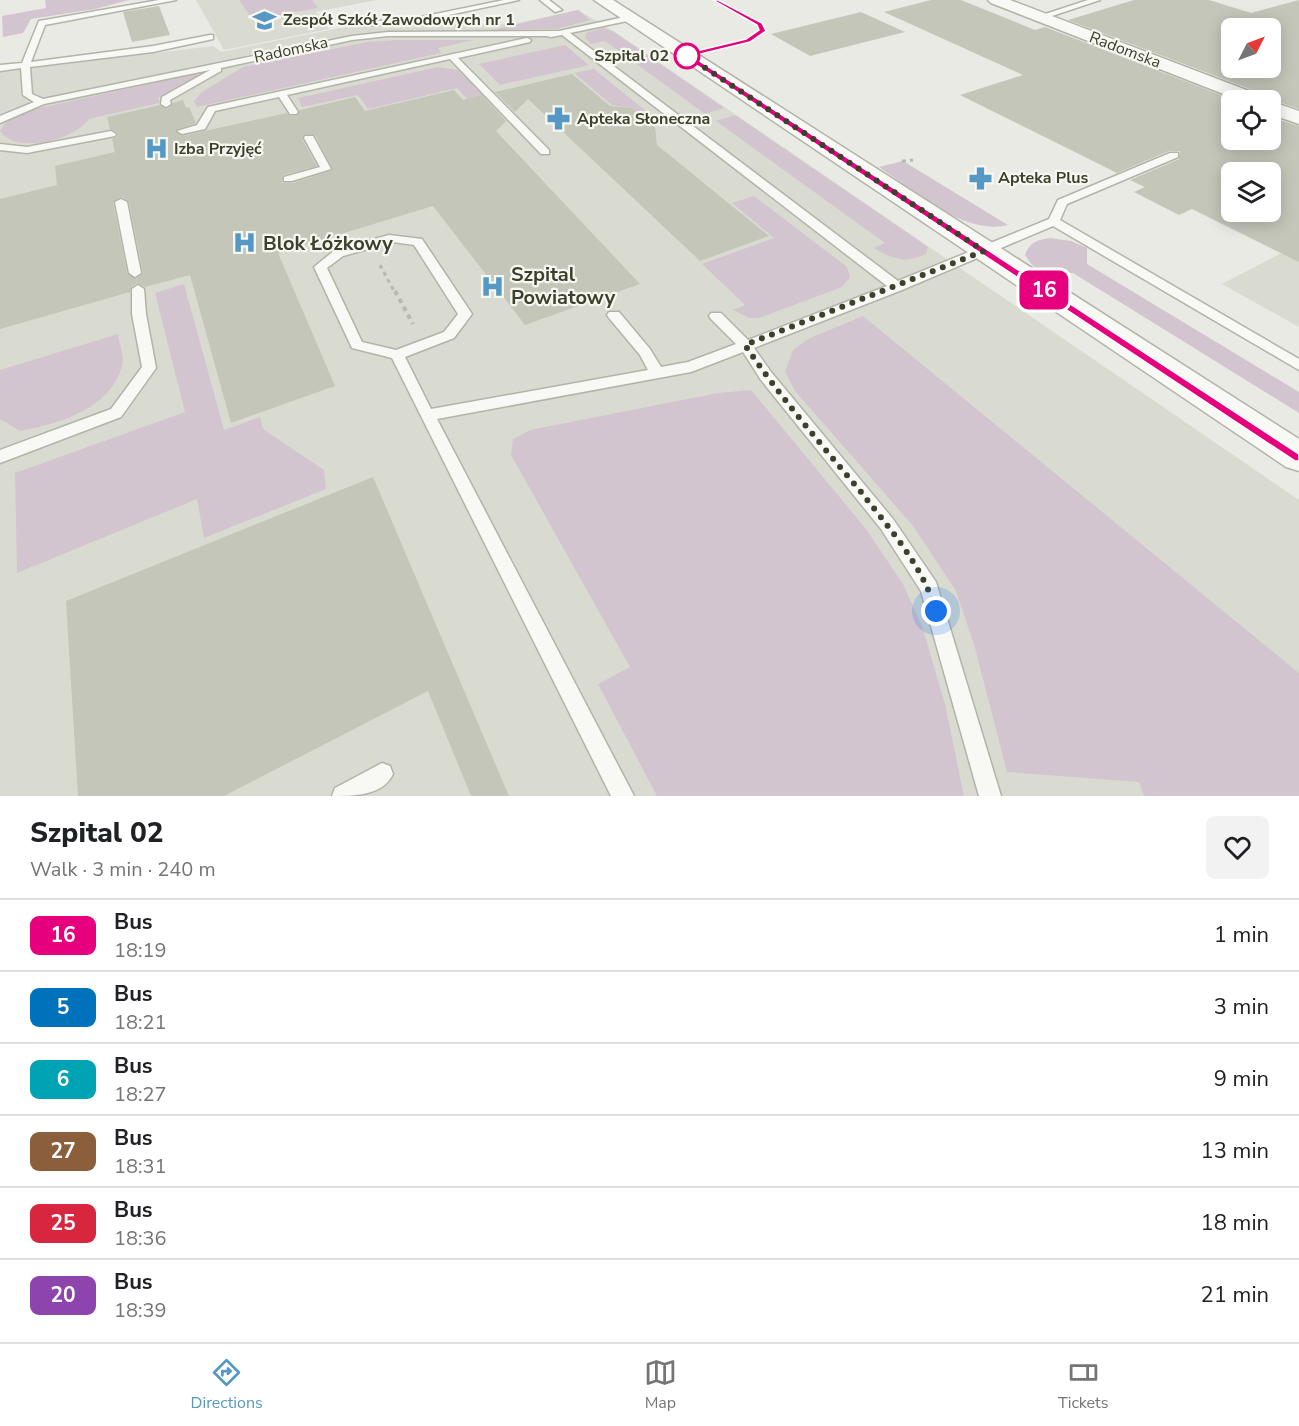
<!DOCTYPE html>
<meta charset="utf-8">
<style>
body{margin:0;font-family:"Nunito Sans",sans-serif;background:#f2f2f2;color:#202124;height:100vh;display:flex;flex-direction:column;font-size:22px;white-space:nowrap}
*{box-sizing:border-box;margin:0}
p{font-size:20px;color:#757577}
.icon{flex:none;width:33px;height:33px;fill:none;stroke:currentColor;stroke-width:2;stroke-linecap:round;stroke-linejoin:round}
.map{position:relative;height:796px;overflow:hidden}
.side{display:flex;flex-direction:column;background:#fff;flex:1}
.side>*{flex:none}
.badge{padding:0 12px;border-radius:9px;font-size:21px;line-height:39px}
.needle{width:39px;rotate:48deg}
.fabs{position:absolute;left:1221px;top:18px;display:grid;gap:12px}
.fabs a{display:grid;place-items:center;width:60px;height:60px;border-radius:9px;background:#fff;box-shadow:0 3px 15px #0003;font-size:30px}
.you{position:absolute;width:30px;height:30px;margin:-15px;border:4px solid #fff;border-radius:50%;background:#1a73e8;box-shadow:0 0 0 9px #1a73e833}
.map>.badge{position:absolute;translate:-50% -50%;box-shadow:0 0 0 3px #fff}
.round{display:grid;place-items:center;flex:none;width:63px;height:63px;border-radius:9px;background:#f2f2f2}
.summary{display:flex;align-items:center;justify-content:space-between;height:102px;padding:0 30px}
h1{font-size:28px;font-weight:800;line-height:45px}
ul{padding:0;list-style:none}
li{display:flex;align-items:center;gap:18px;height:72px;padding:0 30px;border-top:2px solid #e0e0e0}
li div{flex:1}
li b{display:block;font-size:22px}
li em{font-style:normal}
li .badge{min-width:66px;font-weight:700;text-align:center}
.tab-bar{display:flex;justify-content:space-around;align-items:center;height:84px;border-top:2px solid #e0e0e0;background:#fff;font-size:16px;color:#757577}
.tab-bar a{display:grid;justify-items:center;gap:3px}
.tab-bar .on{color:#5498c3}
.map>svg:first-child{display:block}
</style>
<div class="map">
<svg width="1299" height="796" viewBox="0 0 1299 796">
<rect width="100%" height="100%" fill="#e9eae3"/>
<path fill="#d9dbd1" d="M196 0H376L316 12 329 29 224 50Z
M578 10 615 32 1299 500V796H0V72L213 46 221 52 350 26 513 24Z
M1299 244V327L1222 284Z"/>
<path fill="#d3c5cf" d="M45 0H129L95 9 31 19 23 33 3 37 2 16 46 8Z
M239 0H312L318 8 253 20Z
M578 10 590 20 557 29 492 30Z
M603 28 614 32 724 108 705 114 605 41 591 44 585 38 586 33Z
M397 40H473L438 48 441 53 197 107 194 101 202 92 243 67 367 42Z
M565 45 589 65 500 85 479 64Z
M438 67 458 70 486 98 470 102 457 88 368 109 358 95 302 107 298 98Z
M594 69 662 124 654 126 632 108 612 105 574 73Z
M195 74 199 76 159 97V103L89 119C75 140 15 155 0 131L5 123 30 110Z
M735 115 928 247 926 254C906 264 892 259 874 248L885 243 716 121Z
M903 161 1008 225C964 236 915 191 879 167Z
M754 196 847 267 850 277 842 287 759 318H749L733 310 745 305 702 264 774 238 732 203Z
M1050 238 1071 241 1087 248V264L1299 392V413L1073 273C1050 273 1038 277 1025 255 1030 242 1037 240 1050 238Z
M184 284 224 430 260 417 263 429 324 470 326 489 204 538 197 499 17 573 15 473 185 412 155 293Z
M863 316 1299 673V796H1144L1139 782 1007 772 975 648 956 591 914 527 795 391 785 371 793 350 808 339Z
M118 334C119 343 125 357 122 366 111 409 58 424 20 431L0 419V370Z
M751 390 866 529 903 584 922 626 945 704 964 796H657L598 684 630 667 511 455 513 439 530 430 718 393Z"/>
<path fill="#c4c6ba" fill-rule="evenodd" d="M931 0H961L1035 30 1045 27 1234 100H1232V140H1270V117L1299 126V262L1192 209 1179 215 1134 192 1145 187 1130 180 1179 159 1180 151H1169L1117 173 960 95 1023 75 884 12ZM1232 172H1270V212H1232Z
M1134 0H1209L1251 13 1299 0V109L1271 99 1266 100 1263 94 1068 20ZM1232 28H1270V68H1232Z
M159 6 170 35 132 42 123 12Z
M861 12 905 32 810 56 771 34Z
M572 74 610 106 632 108 655 127 657 145 769 236 700 261 528 99 515 112 495 92Z
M454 90 463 100 482 95 506 121 496 131 640 284 525 325 433 206 278 253 335 386 231 423 190 275 145 287 137 283 131 287 130 292 0 329V199L57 185 55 166 115 152 112 139 117 137 118 133 110 129 107 117 160 105 167 109 173 103 183 100 186 108 189 107 196 123 175 130 182 136 287 113 290 116H296L300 110 355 97 365 111ZM305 134 315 135 333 170 293 183H282L283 175 317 166 302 139ZM122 197 129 202 143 273 136 279 127 273 113 202Z
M373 477 509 796H471L428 691 224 796H78L66 601Z"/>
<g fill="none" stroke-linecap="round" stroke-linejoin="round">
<defs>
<path id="service" d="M159 0H176L45 25 31 62 153 46 210 35H213V39L153 52 30 67 32 94 43 99 352 36 388 32 559 31 629 16H632V20L570 33 898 281 1049 219 1058 200 1170 153H1178V157L1067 204 1060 220 1299 359V370L1053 226 902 290 754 348 771 372 893 519 936 582 1001 796H979L921 591 881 529 761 380 743 352 691 372 437 419 634 796H611L392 358 352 348 314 267 335 250 389 235 422 239 472 314 454 338 405 357 431 409 648 370 640 355 609 318 607 315 609 312H619L650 349 661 367 688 362 736 344 711 319 709 316 711 313H721L748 340 887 286 562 35 551 37 547 36H388L352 40 221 68V71L170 100 171 104 166 107 161 104 162 97 210 70 44 104 0 123V116L34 102 23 95 21 68 0 71V65L22 63 39 21ZM393 242 414 245 458 314 444 332 396 350 362 342 327 268 343 256Z
M504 0H519L411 23 363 26 359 24 363 22 411 19Z
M540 0H549L562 10 555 12Z
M1088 0H1100L1043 19 1036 17Z
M527 38 531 40 530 42 458 58 549 150V154H541L450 59 287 95 298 112 296 114H290L279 97 215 111 205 129 182 134 177 131 197 125 208 107Z
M111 131 116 134 115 136 27 153 0 150V144L27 147Z
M305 136H313L331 169 292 181H284V177L320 167 304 138Z
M121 199 127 202 141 273 135 277 129 273 115 202Z
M138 285 144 289 146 314 156 368 121 417 0 463V450L111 409 142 367 132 314V289Z
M382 763 390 766 393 774C383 796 353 796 332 796L335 788Z"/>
<path id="minor" d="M988 0H1010L1262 96 1264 100H1239L991 3Z
M1270 101 1299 111V124L1270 114Z"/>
<path id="tertiary" d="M594 0H613L1299 439V471L1286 467Z"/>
</defs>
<use href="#service" stroke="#b2b4a8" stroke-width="3"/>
<use href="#minor" stroke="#b2b4a8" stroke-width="3"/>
<use href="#tertiary" stroke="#b2b4a8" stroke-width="3"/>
<path stroke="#b8b9b1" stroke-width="3" stroke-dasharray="4 4" stroke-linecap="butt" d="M902 161 913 160
M380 265 395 293"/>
<path stroke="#b8b9b1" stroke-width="4" stroke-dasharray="4.5 4.5" stroke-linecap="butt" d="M395 291 413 324"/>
<use href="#service" fill="#f8f8f5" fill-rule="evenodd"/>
<use href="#minor" fill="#f8f8f5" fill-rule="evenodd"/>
<use href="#tertiary" fill="#f8f8f5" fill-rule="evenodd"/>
</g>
<path fill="#e6007e" stroke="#fff" stroke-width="1.5" d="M713 0H718L762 23 766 31 750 42 692 56 1299 454V461H1295L684 57V54L746 39 759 30 757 25Z"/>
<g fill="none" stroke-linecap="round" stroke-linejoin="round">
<path stroke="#3d402c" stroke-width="6" stroke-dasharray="0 10.8" d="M687 56 984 251 745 345C780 397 821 444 861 492 889 528 923 566 936 611"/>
</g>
<defs>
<symbol id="school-bare" viewBox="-9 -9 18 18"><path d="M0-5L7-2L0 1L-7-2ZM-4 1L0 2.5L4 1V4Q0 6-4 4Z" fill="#5498c3" stroke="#f7f7f2" stroke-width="2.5" paint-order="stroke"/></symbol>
<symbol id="pharmacy-bare" viewBox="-9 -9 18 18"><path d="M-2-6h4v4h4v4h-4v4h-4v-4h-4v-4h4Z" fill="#5498c3" stroke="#f7f7f2" stroke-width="2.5" paint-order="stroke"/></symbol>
<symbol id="hospital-bare" viewBox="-9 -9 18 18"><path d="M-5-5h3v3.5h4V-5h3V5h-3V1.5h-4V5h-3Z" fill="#5498c3" stroke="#f7f7f2" stroke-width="2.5" paint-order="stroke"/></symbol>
</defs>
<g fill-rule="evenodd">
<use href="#school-bare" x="248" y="4" width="33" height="33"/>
<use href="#pharmacy-bare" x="542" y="102" width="33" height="33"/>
<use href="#hospital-bare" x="140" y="132" width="33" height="33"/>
<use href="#pharmacy-bare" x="964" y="162" width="33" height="33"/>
<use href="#hospital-bare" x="228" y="226" width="33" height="33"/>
<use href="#hospital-bare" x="476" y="270" width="33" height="33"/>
</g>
<circle fill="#fff" stroke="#e6007e" stroke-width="3" cx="687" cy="56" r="12"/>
<g text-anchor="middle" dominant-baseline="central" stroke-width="4.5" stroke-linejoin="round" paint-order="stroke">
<g font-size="16" font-weight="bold" fill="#3d402c" stroke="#f7f7f2" text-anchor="start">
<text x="283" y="20">Zespół Szkół Zawodowych nr 1</text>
<text x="577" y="119">Apteka Słoneczna</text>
<text x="174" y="149">Izba Przyjęć</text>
<text x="998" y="178">Apteka Plus</text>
</g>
<g font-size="16" fill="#3d402c" stroke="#f7f7f2">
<text transform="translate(291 50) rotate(-12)">Radomska</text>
<text transform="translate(1125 50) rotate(21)">Radomska</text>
</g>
<g font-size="16" font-weight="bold" fill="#3d402c" stroke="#f7f7f2" text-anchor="end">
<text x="669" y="56">Szpital 02</text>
</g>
<g font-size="20" font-weight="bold" fill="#3d402c" stroke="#f7f7f2" text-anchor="start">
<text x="263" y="243">Blok Łóżkowy</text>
<text x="511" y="274">Szpital<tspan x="511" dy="23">Powiatowy</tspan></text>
</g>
</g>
</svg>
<div class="fabs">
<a><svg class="needle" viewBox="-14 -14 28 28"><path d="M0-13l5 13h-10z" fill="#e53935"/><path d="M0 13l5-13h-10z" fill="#757577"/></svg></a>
<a><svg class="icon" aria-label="locate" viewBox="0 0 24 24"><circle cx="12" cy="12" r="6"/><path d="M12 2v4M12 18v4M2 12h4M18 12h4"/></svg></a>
<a><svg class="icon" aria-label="layers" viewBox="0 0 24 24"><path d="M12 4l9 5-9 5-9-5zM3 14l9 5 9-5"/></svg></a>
</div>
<div class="you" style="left:936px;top:611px"></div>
<b class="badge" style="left:1044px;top:290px;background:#e6007e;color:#fff">16</b>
</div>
<section class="side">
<div class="summary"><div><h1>Szpital 02</h1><p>Walk · 3 min · 240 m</p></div><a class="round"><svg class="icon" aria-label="heart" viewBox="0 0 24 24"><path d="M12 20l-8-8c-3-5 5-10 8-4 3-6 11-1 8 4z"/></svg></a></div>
<ul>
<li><span class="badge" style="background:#e6007e;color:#fff">16</span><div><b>Bus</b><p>18:19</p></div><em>1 min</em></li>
<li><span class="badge" style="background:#0072bc;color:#fff">5</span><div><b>Bus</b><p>18:21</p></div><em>3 min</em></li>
<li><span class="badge" style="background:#00a3b4;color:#fff">6</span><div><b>Bus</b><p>18:27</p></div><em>9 min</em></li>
<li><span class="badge" style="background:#8b5e3c;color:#fff">27</span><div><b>Bus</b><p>18:31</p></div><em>13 min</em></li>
<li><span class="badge" style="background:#d7263d;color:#fff">25</span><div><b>Bus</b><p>18:36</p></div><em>18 min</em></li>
<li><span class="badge" style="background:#8e44ad;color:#fff">20</span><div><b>Bus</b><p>18:39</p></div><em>21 min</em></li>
</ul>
</section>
<nav class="tab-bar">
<a class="on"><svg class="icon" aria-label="directions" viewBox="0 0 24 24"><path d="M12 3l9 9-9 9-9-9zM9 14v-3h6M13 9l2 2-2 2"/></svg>Directions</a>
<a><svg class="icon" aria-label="map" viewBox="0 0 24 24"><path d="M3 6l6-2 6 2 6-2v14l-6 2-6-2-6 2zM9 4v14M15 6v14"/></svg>Map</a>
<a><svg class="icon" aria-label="tickets" viewBox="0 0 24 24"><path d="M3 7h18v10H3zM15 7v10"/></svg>Tickets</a>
</nav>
